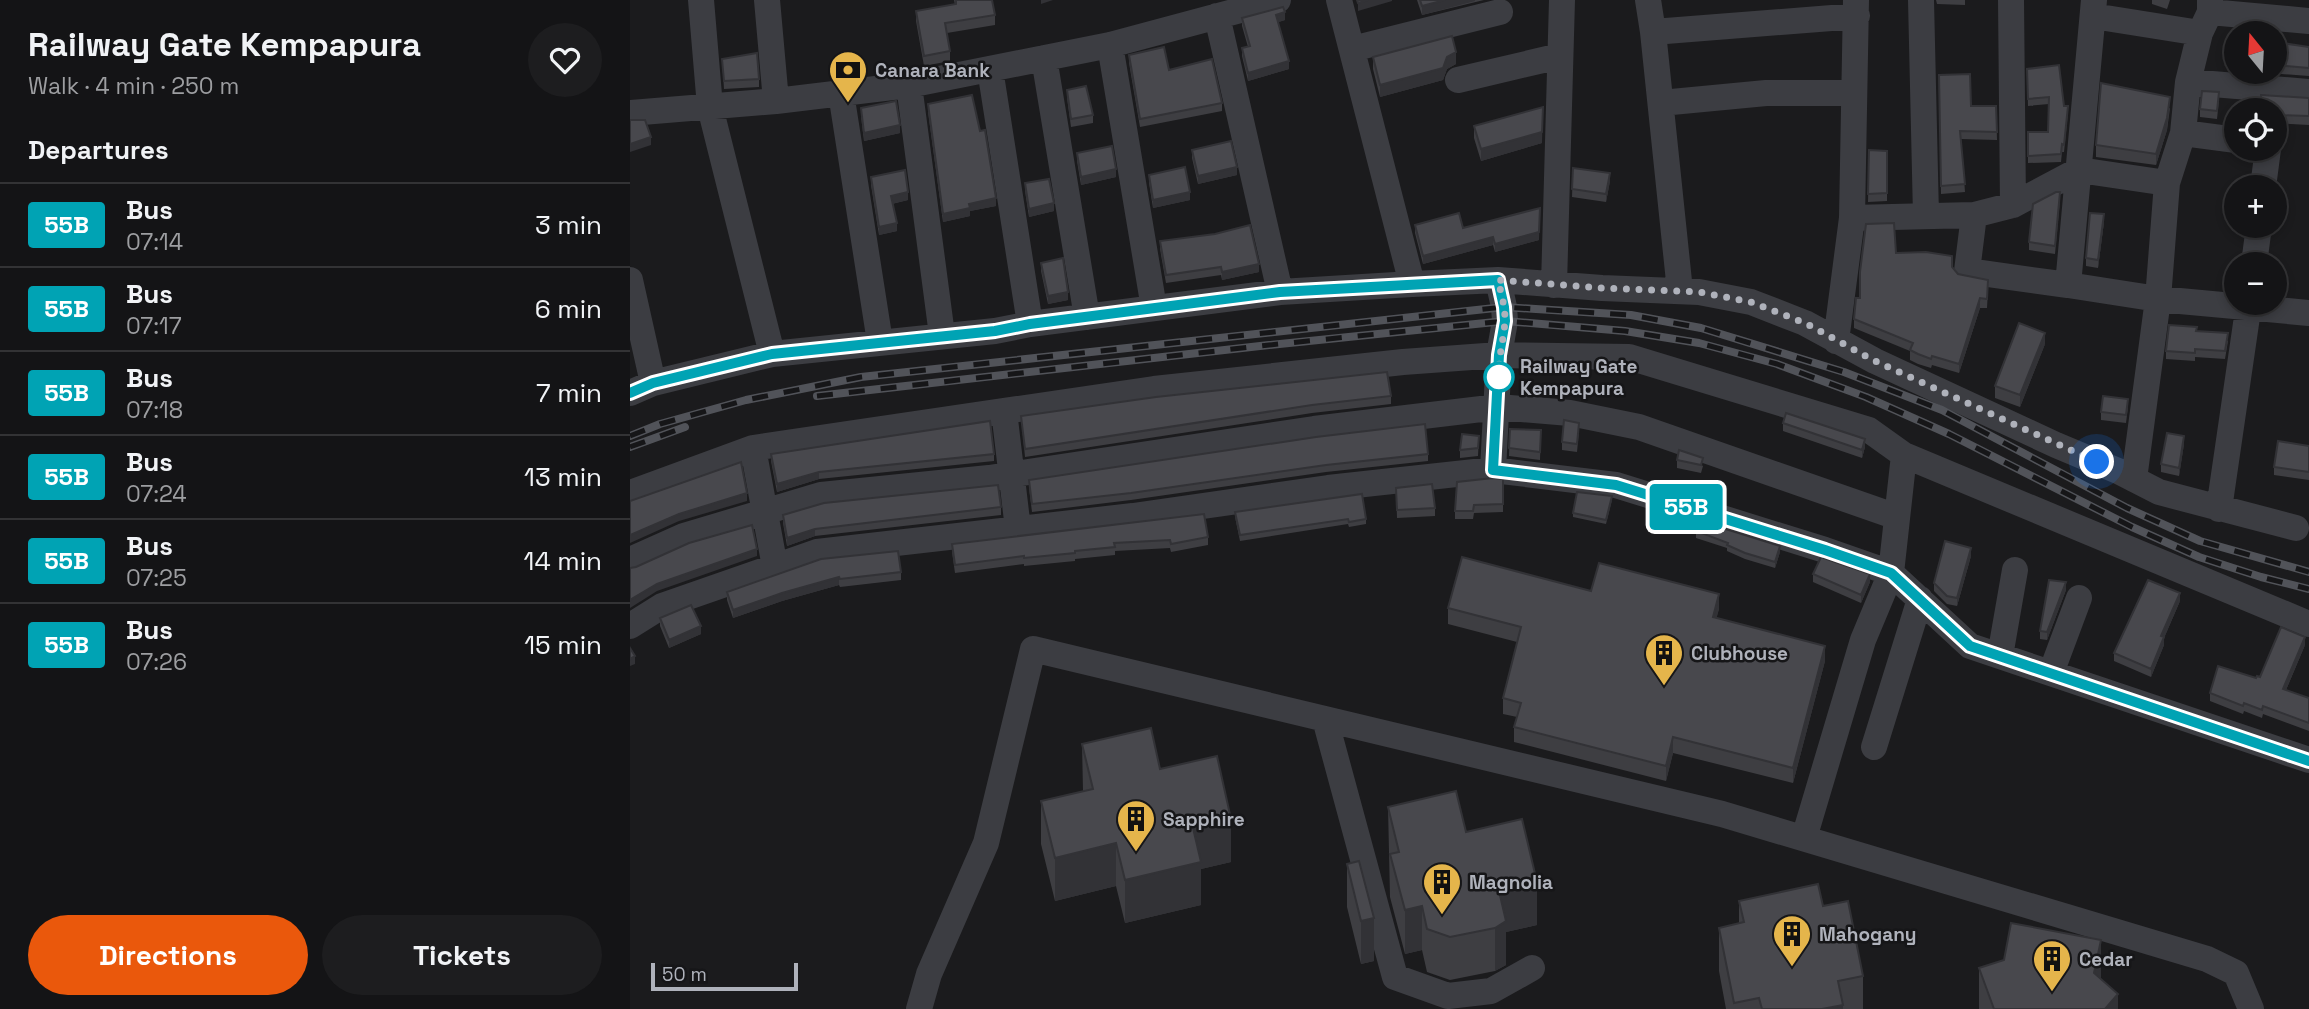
<!DOCTYPE html>
<meta charset="utf-8">
<style>
body{margin:0;font-family:"Space Grotesk",sans-serif;background:#1d1d1f;color:#f1f3f6;height:100vh;display:flex;flex-direction:column;font-size:26px;white-space:nowrap}
*{box-sizing:border-box;margin:0}
p{font-size:23px;color:#9d9ea1}
.icon{flex:none;width:38px;height:38px;fill:none;stroke:currentColor;stroke-width:2;stroke-linecap:round;stroke-linejoin:round}
.map{position:relative;flex:1;overflow:hidden}
.side{display:flex;flex-direction:column;background:#141416;width:630px}
.side>*{flex:none}
.badge{padding:0 14px;border-radius:5px;font-size:24px;line-height:46px}
.needle{width:46px;rotate:342deg}
.tools{position:absolute;left:1594px;top:21px;display:grid;gap:14px}
.tools a{display:grid;place-items:center;width:63px;height:63px;border-radius:50%;background:#141416;box-shadow:0 4px 10px #0003,0 0 0 2px #333335;font-size:35px}
.scale{position:absolute;left:21px;bottom:18px;width:147px;box-sizing:border-box;padding-left:7px;border:4px solid #afb2bb;border-top:0;font-size:19px;line-height:24px;white-space:nowrap;color:#afb2bb;-webkit-text-stroke:5px #161618;paint-order:stroke}
.you{position:absolute;width:35px;height:35px;margin:-18px;border:5px solid #fff;border-radius:50%;background:#1a73e8;box-shadow:0 0 0 10px #1a73e833}
.map>.badge{position:absolute;translate:-50% -50%;box-shadow:0 0 0 4px #fff}
h2{padding:0 28px;font-size:26px;line-height:63px}
.round{display:grid;place-items:center;flex:none;width:74px;height:74px;border-radius:37px;background:#1d1d1f}
.summary{display:flex;align-items:center;justify-content:space-between;height:119px;padding:0 28px}
h1{font-size:33px;font-weight:800;line-height:52px}
.button{display:flex;gap:14px;margin-top:auto;padding:14px 28px}
.button a{flex:1;height:80px;border-radius:42px;background:#ea580c;color:#fff;font-size:28px;font-weight:800;line-height:80px;text-align:center}
.button a+a{background:#1d1d1f;color:#f1f3f6}
ul{padding:0;list-style:none}
li{display:flex;align-items:center;gap:21px;height:84px;padding:0 28px;border-top:2px solid #333335}
li div{flex:1}
li b{display:block;font-size:26px}
li em{font-style:normal}
li .badge{min-width:77px;font-weight:700;text-align:center}
main{display:flex;flex:1;min-height:0}
.map>svg:first-child{display:block}
</style>
<main>
<section class="side">
<div class="summary"><div><h1>Railway Gate Kempapura</h1><p>Walk · 4 min · 250 m</p></div><a class="round"><svg class="icon" aria-label="heart" viewBox="0 0 24 24"><path d="M12 20l-8-8c-3-5 5-10 8-4 3-6 11-1 8 4z"/></svg></a></div>
<h2>Departures</h2>
<ul>
<li><span class="badge" style="background:#00a3b4;color:#fff">55B</span><div><b>Bus</b><p>07:14</p></div><em>3 min</em></li>
<li><span class="badge" style="background:#00a3b4;color:#fff">55B</span><div><b>Bus</b><p>07:17</p></div><em>6 min</em></li>
<li><span class="badge" style="background:#00a3b4;color:#fff">55B</span><div><b>Bus</b><p>07:18</p></div><em>7 min</em></li>
<li><span class="badge" style="background:#00a3b4;color:#fff">55B</span><div><b>Bus</b><p>07:24</p></div><em>13 min</em></li>
<li><span class="badge" style="background:#00a3b4;color:#fff">55B</span><div><b>Bus</b><p>07:25</p></div><em>14 min</em></li>
<li><span class="badge" style="background:#00a3b4;color:#fff">55B</span><div><b>Bus</b><p>07:26</p></div><em>15 min</em></li>
</ul>
<div class="button"><a>Directions</a><a>Tickets</a></div>
</section>
<div class="map">
<svg width="1679" height="1009" viewBox="0 0 1679 1009">
<rect width="100%" height="100%" fill="#1b1b1d"/>
<g fill="none" stroke-linecap="round" stroke-linejoin="round">
<path stroke="#3c3d42" stroke-width="26" d="M71 0 80 107 142 354
M137 0 146 101
M709 0 782 284
M1018 0 1023 32 1050 291
M1291 0 1296 216
M1381 0 1383 205
M1464 0 1438 285 1528 299 1679 313
M1580 12 1679 21
M587 16 650 292
M1463 16 1570 33
M1023 32 1227 16
M480 45 524 308
M722 49 870 12
M414 58 457 317
M360 69 400 324
M828 80 930 56
M1558 82 1679 92
M279 85 312 335
M211 93 250 342
M1031 103 1136 93H1223
M0 113 146 101 279 85 480 45 648 0
M1553 133 1606 140
M1633 187 1638 149
M1344 215 1337 271 1438 285
M1222 218 1344 215 1383 205 1449 170 1537 183
M1624 264 1629 226
M0 280 23 383
M868 280 874 307 875 321 869 355 863 470 986 485 1195 550 1261 573 1340 646 1679 760
M924 285 932 0
M1206 341 1222 218 1226 0
M0 393 23 383 142 354 365 331 400 324 650 292 782 284 868 280 972 288 1069 292 1121 302 1175 323 1245 361 1426 445 1488 471 1529 492 1666 528
M374 411 388 529
M123 448 145 567
M1504 479 1528 299 1537 183 1553 133 1558 82 1570 33 1580 12V0
M0 493 123 448 524 389 773 362 869 355 999 357 1239 430 1274 455 1679 624
M1589 509 1619 303
M0 560 54 536 191 495 359 478 684 429 868 407 940 413 1009 427 1267 517
M0 626 32 606 187 552 503 516 698 488 863 470
M1370 656 1385 570
M1421 673 1449 598
M695 719 765 977 818 996 861 991 902 968
M1244 747 1290 599
M1174 838 1233 640 1261 573 1274 455
M289 1009 299 974 356 843 403 649 1092 814 1577 959 1606 973 1621 1009"/>
<defs>
<path id="rail" d="M187 396 639 345 875 321 995 331 1069 343 1147 364 1236 397 1319 434 1502 527 1569 557 1631 577 1679 589
M0 436 30 424 116 400 231 377 874 307 1001 315 1071 328 1214 372 1312 410 1497 508 1570 541 1679 572
M0 447 55 427"/>
</defs>
<use href="#rail" stroke="#515359" stroke-width="8"/>
<use href="#rail" stroke="#161618" stroke-width="5" stroke-dasharray="16" stroke-linecap="butt"/>
</g>
<path fill="#3e3e42" d="M324 0H362L365 15V25L317 33 320 51V61L294 66 286 21V11L325 5Z
M787 0H854L792 15Z
M1306 0H1335V5L1307 4Z
M1522 0H1540L1537 9 1522 4Z
M612 18 655 20 648 22 659 69 618 81 612 56V48L618 47 612 26Z
M1645 42 1679 47V76L1625 72H1645Z
M499 55 539 70 592 103V111L510 127 499 63Z
M743 57 826 64 817 69 813 80 750 97 743 69Z
M92 59 129 79V87L94 89Z
M1397 69 1434 106 1438 113 1434 152H1432L1431 162 1398 163V132H1418L1419 104 1398 106Z
M1309 75 1341 106H1366L1367 140 1331 139 1335 192 1311 194Z
M437 90 463 115V123L441 127 437 98Z
M1679 98V125L1645 123V110Z
M1589 100 1587 119 1570 117V109Z
M298 104 366 206 340 211V216L313 222 298 112Z
M231 108 270 133 234 141 231 116Z
M1540 108 1537 130 1526 165 1466 157V145Z
M844 126 912 143 851 161 844 138Z
M562 150 607 175 568 184 562 158Z
M1239 150 1257 151V201L1238 202Z
M447 153 486 177 451 185 447 161Z
M943 168 980 181 976 202 942 197Z
M519 175 560 200 523 208 519 183Z
M241 177 278 200 262 204 267 231 249 235 241 185Z
M395 183 424 211 399 217 395 191Z
M1430 200 1425 254 1399 250V242Z
M1474 222 1468 268 1456 266V258Z
M785 225 833 228 909 240 865 252 863 245 793 264 785 233Z
M530 241 629 272 592 280 591 275 536 283 530 249Z
M1266 253 1322 267 1328 274 1358 290 1357 308H1350L1329 373 1302 365 1301 368 1288 364 1280 360V351L1224 328V319L1230 298Z
M411 263 438 300 418 304 411 271Z
M1566 331 1598 341 1595 359 1565 357V361L1536 359V351Z
M1415 344 1390 407 1365 398V386Z
M761 396V404L682 413 395 457 391 416Z
M1498 407 1496 423 1471 420V412Z
M1153 423 1235 447 1232 458 1153 431Z
M880 429 911 430 910 460 879 456Z
M949 431 947 452 932 450V442Z
M849 436 848 456 830 458V450Z
M1554 444 1549 476 1531 472V464Z
M1679 446V480L1644 475V467Z
M1049 450 1073 466 1071 473 1047 468V460Z
M141 454H364V461L189 479 147 492 141 461Z
M798 454V461L696 472 501 500 402 512 399 488V480Z
M873 479V512L844 513 843 519H825V511Z
M766 488 805 508V516L767 518Z
M982 500 976 524 943 517V513Z
M371 507V515L185 536 157 546 153 523V515Z
M605 512 736 519V524L719 527 718 524 610 541 605 517Z
M1066 531 1150 552 1145 568 1115 559 1097 551V548L1066 538Z
M578 537V545L541 552 540 548 485 551V555L445 559V561L394 566V564L325 573 322 552V544Z
M1341 556 1327 606 1317 604 1304 591V583Z
M271 572V580L210 587 209 585 152 601 103 618 97 600V592Z
M1183 574 1240 582 1231 603 1183 582Z
M1419 580 1436 590 1417 640 1410 639V631Z
M961 591 1089 609 1086 618 1195 661 1163 783 1043 753 1036 781 884 742V727L887 717 873 714V698L887 642 818 624V608Z
M1550 601 1534 638V645L1521 677 1484 661V653Z
M30 618 71 634 39 648 30 626Z
M1675 645 1656 690 1679 698V731L1633 714 1632 718 1614 711 1613 714 1580 701V693L1630 677Z
M452 744 530 769 601 862 571 869V905L495 923 486 886 425 901 411 844V801L453 791Z
M758 807 836 832 907 925 876 932V965L865 971 820 980 797 972 792 950 775 954 760 897Z
M717 864 744 961 731 964 717 907Z
M1109 901 1193 906 1233 976V1009H1096L1089 971V928L1109 923Z
M1349 968 1471 979 1488 1009H1349Z"/>
<path fill="#323236" d="M411 0H423L411 4Z
M738 0H762V1L728 11V3Z
M815 0H845V1L792 15V6Z
M655 12V20L646 23V15Z
M826 52V64L817 69 813 80 750 97V85Z
M659 61V69L618 81V73Z
M1540 97 1537 130 1526 165V154Z
M913 107 912 143 851 161V149Z
M270 125V133L234 141V133Z
M21 137V145L0 152V144Z
M607 167V175L568 184V176Z
M486 169V177L451 185V177Z
M980 173V181L976 202V194Z
M278 192V200L261 204V196Z
M560 192V200L523 208V200Z
M366 198V206L340 211V216L313 222V214L339 204Z
M424 203V211L399 217V209Z
M910 208 909 240 865 252V244Z
M1474 214V222L1468 268V260Z
M267 223V231L249 235V227Z
M863 237V245L793 264V256Z
M629 264V272L592 280V272Z
M438 292V300L418 304V296Z
M1350 298V308L1329 373V364Z
M1415 333V344L1390 407V395Z
M1554 436V444L1549 476V468Z
M1235 439V447L1232 458V450Z
M189 472V479L147 492V484Z
M117 493V501L49 521 0 543V535L49 514Z
M185 529V536L157 546V538Z
M1150 546V552L1145 568V562Z
M1341 548V556L1327 606V598Z
M127 549V556L27 591 0 608V600L27 584Z
M1240 574V582L1231 603V595Z
M209 577V585L152 601 103 618V610L152 593Z
M1436 582V590L1417 640V632Z
M1550 593V601L1534 638V645L1521 677V669L1531 636Z
M1089 594V609L1083 632V617Z
M71 626V634L39 648V640Z
M1675 637V645L1653 697V689Z
M1195 646V661L1163 783V768Z
M5 656V664L0 666V659Z
M1043 737V753L1036 781V766Z
M601 819V862L571 869V905L495 923V880L563 828Z
M486 843V886L425 901V858Z
M907 882V925L876 932V965L865 971V928L869 891Z
M792 906V950L775 954V910Z
M744 918V961L731 964V921Z
M1471 940V983L1464 973Z
M1488 994V1009H1475Z
M1213 1005V1009H1192Z"/>
<path fill="#48484d" stroke="#323236" stroke-width="2" d="M326 0H362L365 15 315 23 320 51 294 56 286 11 326 4Z
M727 0H738L728 3Z
M790 0H815L792 6Z
M653 7 655 12 646 15 659 61 618 73 612 48 620 46 612 18Z
M822 36 826 52 817 57 813 68 750 85 743 57Z
M1645 42 1679 47V68L1645 65Z
M534 47 539 70 582 59 592 103 510 119 499 55Z
M127 53 129 79 94 81 92 59Z
M1429 65 1434 106H1438L1434 145 1432 144 1431 154 1398 156V132H1418L1419 97 1398 99 1397 69Z
M1340 74 1341 106H1366L1367 132 1330 131 1335 184 1311 186 1309 75Z
M1471 83 1540 97 1537 118 1526 154 1466 145Z
M456 86 463 115 441 119 437 90Z
M1572 91 1589 92 1587 111 1570 109Z
M342 95 350 131 355 130 366 198 339 204 340 208 313 214 298 104Z
M1631 95 1679 98V116L1645 115V110H1630Z
M266 101 270 125 234 133 231 108Z
M913 107 912 132 851 149 844 126Z
M0 120H15L21 137 0 144Z
M601 141 607 167 568 176 562 150Z
M482 146 486 169 451 177 447 153Z
M1239 150 1257 151V193L1238 194Z
M555 167 560 192 523 200 519 175Z
M943 168 980 173 976 194 942 189Z
M275 170 278 192 261 196 267 223 249 227 241 177Z
M419 179 424 203 399 209 395 183Z
M1426 192H1430L1425 246 1399 242 1403 204Z
M910 208 909 232 865 244 863 237 793 256 785 225 829 213 833 228Z
M1460 213 1474 214 1468 260 1456 258Z
M1264 223 1266 253 1296 252 1322 256V267L1328 274 1358 280 1357 299 1350 298 1329 364 1302 356 1301 359 1288 354 1280 350 1283 343 1224 319 1226 298H1230V272L1236 224Z
M620 225 629 264 592 272 591 267 536 275 530 241 585 234Z
M433 258 438 292 418 296 411 263Z
M1389 323 1415 333 1390 395 1365 386Z
M1539 325 1567 327 1566 331 1598 333 1595 351 1565 349V353L1536 351Z
M757 372 761 396 682 405 395 449 391 416 526 397Z
M1473 396 1498 399 1496 415 1471 412Z
M1156 413 1235 439 1232 450 1153 423Z
M934 420 949 423 947 444 932 442Z
M360 421 364 454 189 472 147 484 141 454Z
M795 424 798 454 696 465 501 493 402 504 399 480 686 437Z
M880 429 911 430 910 452 879 448Z
M1537 433 1554 436 1549 468 1531 464Z
M832 434 849 436 848 448 830 450Z
M1648 441 1679 446V472L1644 467Z
M1049 450 1073 458 1071 465 1047 460Z
M111 462 117 493 49 514 0 535V501Z
M863 478 873 479V504L844 505 843 511H825L827 482Z
M802 484 805 508 767 510 766 488Z
M368 485 371 507 185 529 157 538 153 515 194 503Z
M947 492 982 496 976 520 943 513Z
M732 494 736 519 719 522 718 519 610 535 605 512Z
M574 514 578 537 541 544 540 540 484 543 485 547 445 551V553L394 558V556L325 565 322 544Z
M1070 521 1150 546 1145 562 1115 553 1097 545 1098 543 1066 531Z
M122 525 127 549 27 584 0 600V568L6 567 59 543Z
M1315 541 1341 548 1327 598 1317 596 1304 583Z
M268 551 271 572 210 579 209 577 152 593 103 610 97 592 191 559Z
M832 557 961 591 969 563 1089 594 1083 617 1195 646 1163 768 1043 737 1036 766 884 727 891 703 873 698 891 627 818 608Z
M1191 557 1240 574 1231 595 1183 574Z
M1419 580 1436 582 1417 632 1410 631Z
M1518 580 1550 593 1531 636 1534 637 1521 669 1484 653Z
M61 605 71 626 39 640 30 618Z
M1651 627 1675 637 1653 689 1679 698V723L1633 706 1632 710 1614 703 1613 706 1580 693 1588 666 1626 678 1627 676 1630 677Z
M0 648 5 656 0 659Z
M521 728 530 769 587 756 601 819 563 828 571 862 495 880 486 843 425 858 411 801 463 789 452 744Z
M826 791 836 832 892 819 907 882 869 891 876 921 865 928 820 937 797 929 792 906 775 910 760 854 769 852 758 807Z
M729 861 744 918 731 921 717 864Z
M1188 884 1193 906 1218 901 1233 976 1208 981 1213 1005 1192 1009H1132L1129 998 1104 1003 1089 928 1114 922 1109 901Z
M1381 923 1471 940 1464 973 1488 994 1475 1009H1364L1349 968 1374 960Z"/>
<g fill="none" stroke-linecap="round" stroke-linejoin="round">
<defs>
<path id="line" d="M0 393 23 383 142 354 365 331 400 324 650 292 868 280 874 307 875 321 869 355 863 470 986 485 1195 550 1261 573 1340 646 1679 761"/>
</defs>
<use href="#line" stroke="#fff" stroke-width="16"/>
<use href="#line" stroke="#00a3b4" stroke-width="10"/>
<path stroke="#afb2bb" stroke-width="7" stroke-dasharray="0 12.6" d="M869 377C868 357 874 339 875 320 875 306 871 293 868 280L972 288 1069 292 1121 302 1175 323 1245 361 1467 462"/>
</g>
<defs>
<symbol id="bank-pin" viewBox="-11 -11 22 30"><path d="M0 17L-7.5 6A9.5 9.5 0 1 1 7.5 6Z" fill="#e5b54b" stroke="#161618"/><path d="M-6-4H6V4H-6ZM0-2.3a2.3 2.3 0 1 0 0 4.6a2.3 2.3 0 1 0 0-4.6Z" fill="#111"/></symbol>
<symbol id="building-pin" viewBox="-11 -11 22 30"><path d="M0 17L-7.5 6A9.5 9.5 0 1 1 7.5 6Z" fill="#e5b54b" stroke="#161618"/><path d="M-4-6H4V6H1V3H-1V6H-4ZM-2.5-4.3h1.7v1.8h-1.7ZM.8-4.3h1.7v1.8H.8ZM-2.5-1h1.7V.8h-1.7ZM.8-1h1.7V.8H.8Z" fill="#111"/></symbol>
</defs>
<g fill-rule="evenodd">
<use href="#bank-pin" x="196" y="48" width="44" height="60"/>
<use href="#building-pin" x="1012" y="631" width="44" height="60"/>
<use href="#building-pin" x="484" y="797" width="44" height="60"/>
<use href="#building-pin" x="790" y="860" width="44" height="60"/>
<use href="#building-pin" x="1140" y="912" width="44" height="60"/>
<use href="#building-pin" x="1400" y="937" width="44" height="60"/>
</g>
<circle fill="#fff" stroke="#00a3b4" stroke-width="3.5" cx="869" cy="377" r="14"/>
<g text-anchor="middle" dominant-baseline="central" stroke-width="5" stroke-linejoin="round" paint-order="stroke">
<g font-size="19" font-weight="bold" fill="#afb2bb" stroke="#161618" text-anchor="start">
<text x="245" y="70">Canara Bank</text>
<text x="1061" y="653">Clubhouse</text>
<text x="533" y="819">Sapphire</text>
<text x="839" y="882">Magnolia</text>
<text x="1189" y="934">Mahogany</text>
<text x="1449" y="959">Cedar</text>
</g>
<g font-size="19" font-weight="bold" fill="#afb2bb" stroke="#161618" text-anchor="start">
<text x="890" y="366">Railway Gate<tspan x="890" dy="22">Kempapura</tspan></text>
</g>
</g>
</svg>
<div class="tools">
<a><svg class="needle" viewBox="-14 -14 28 28"><path d="M0-13l5 13h-10z" fill="#e53935"/><path d="M0 13l5-13h-10z" fill="#9d9ea1"/></svg></a>
<a><svg class="icon" aria-label="locate" viewBox="0 0 24 24"><circle cx="12" cy="12" r="6"/><path d="M12 2v4M12 18v4M2 12h4M18 12h4"/></svg></a>
<a>+</a>
<a>−</a>
</div>
<div class="scale">50 m</div>
<div class="you" style="left:1467px;top:462px"></div>
<b class="badge" style="left:1056px;top:507px;background:#00a3b4;color:#fff">55B</b>
</div>
</main>
